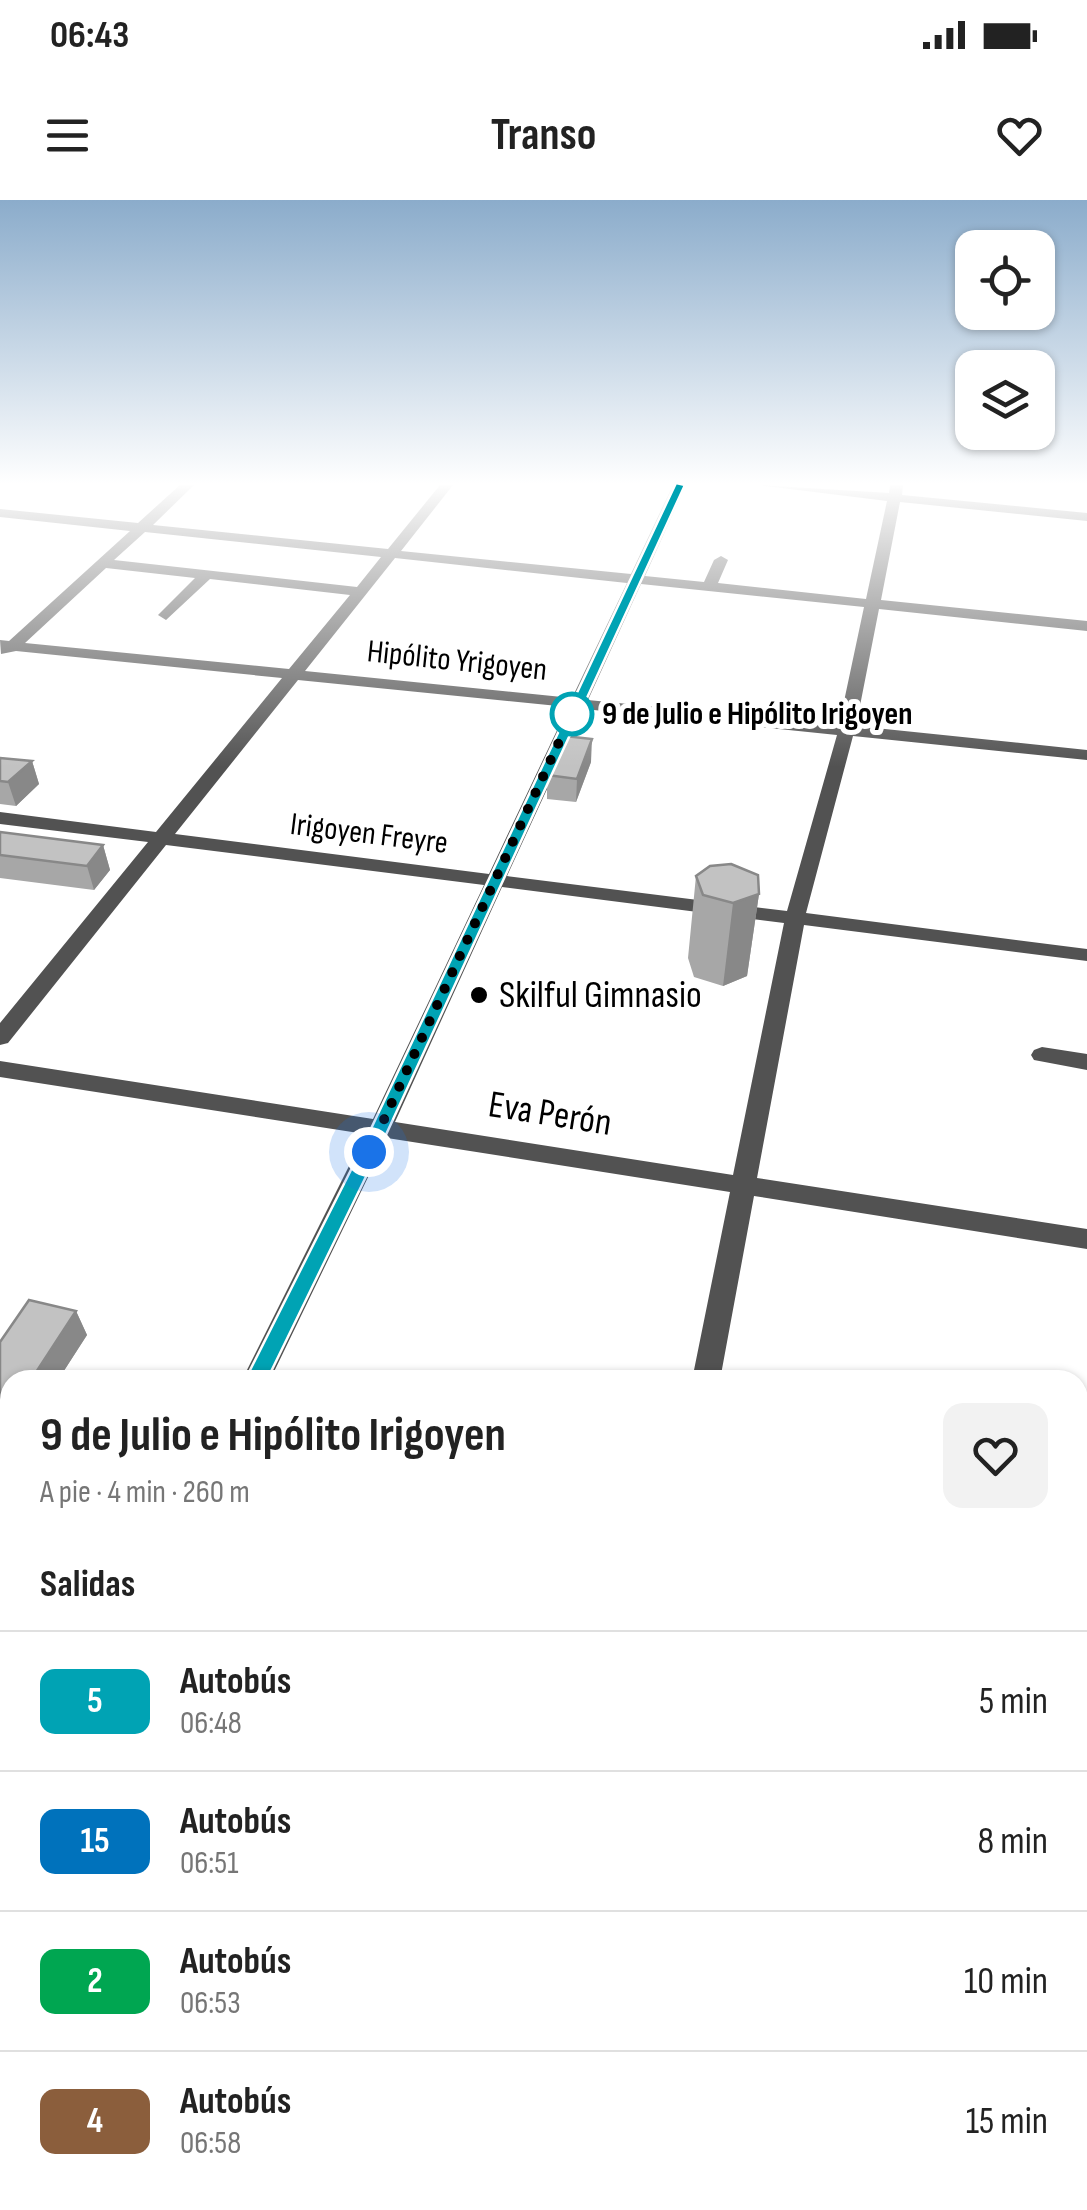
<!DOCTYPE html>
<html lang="es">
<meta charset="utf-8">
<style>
body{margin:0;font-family:"Sofia Sans Condensed",sans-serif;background:#f2f2f2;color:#222;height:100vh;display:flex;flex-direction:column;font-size:38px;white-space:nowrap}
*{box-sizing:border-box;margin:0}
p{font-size:32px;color:#767676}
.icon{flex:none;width:55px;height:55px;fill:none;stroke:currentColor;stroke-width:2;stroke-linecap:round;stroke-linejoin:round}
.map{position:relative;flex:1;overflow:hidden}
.details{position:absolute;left:0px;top:1170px;width:1088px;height:840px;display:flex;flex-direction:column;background:#fff;border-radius:30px 30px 0 0;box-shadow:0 2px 8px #0004}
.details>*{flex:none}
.badge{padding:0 20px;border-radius:15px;font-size:35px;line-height:65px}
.buttons{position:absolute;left:955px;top:30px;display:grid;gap:20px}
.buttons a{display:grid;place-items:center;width:100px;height:100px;border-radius:20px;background:#fff;box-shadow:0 2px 8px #0004;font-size:50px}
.you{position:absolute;width:50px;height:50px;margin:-25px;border:8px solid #fff;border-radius:50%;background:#1a73e8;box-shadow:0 0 0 15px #1a73e833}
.map>.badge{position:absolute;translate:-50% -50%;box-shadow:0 0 0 5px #fff}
h2{padding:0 40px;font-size:38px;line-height:90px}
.round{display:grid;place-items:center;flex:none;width:105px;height:105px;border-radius:20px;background:#f2f2f2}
.headline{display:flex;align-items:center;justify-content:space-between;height:170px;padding:0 40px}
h1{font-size:48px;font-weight:700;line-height:75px}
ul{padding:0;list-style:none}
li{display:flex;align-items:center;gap:30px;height:140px;padding:0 40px;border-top:2px solid #e0e0e0}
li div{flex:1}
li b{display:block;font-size:38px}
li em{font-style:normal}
li .badge{min-width:110px;font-weight:700;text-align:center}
.status{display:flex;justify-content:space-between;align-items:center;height:70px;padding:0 50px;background:#fff;direction:ltr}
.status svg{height:28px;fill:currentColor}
header{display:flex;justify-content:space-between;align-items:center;height:130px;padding:0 40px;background:#fff;font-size:45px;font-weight:700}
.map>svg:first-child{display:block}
</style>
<div class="status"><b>06:43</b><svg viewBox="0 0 49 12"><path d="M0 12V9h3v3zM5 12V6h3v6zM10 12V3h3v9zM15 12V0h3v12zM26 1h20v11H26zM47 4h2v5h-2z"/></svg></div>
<header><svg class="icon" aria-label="menu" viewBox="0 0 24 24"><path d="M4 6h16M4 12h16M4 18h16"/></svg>Transo<svg class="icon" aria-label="heart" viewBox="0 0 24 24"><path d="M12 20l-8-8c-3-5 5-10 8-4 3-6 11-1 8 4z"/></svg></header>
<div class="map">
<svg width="1087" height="2010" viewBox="0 0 1087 2010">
<rect width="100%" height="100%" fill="#fff"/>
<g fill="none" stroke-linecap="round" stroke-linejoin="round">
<path fill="#525252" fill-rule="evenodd" d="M180 285H194L153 325 388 349 440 285H453L401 351 631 374 673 285H686L645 376 704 382 714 360 721 356 728 360 718 383 866 399 887 301 757 285 889 293 890 285H903L902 295 1087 313V321L900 302 881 400 1087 421V431L879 409 856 526 1087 550V560L853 536 806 713 1087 749V761L804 725 757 978 1087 1029V1049L754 996 720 1180H692L730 992 387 938 270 1180H242L365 934 0 877V861L373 919 484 685 166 645 8 843 0 845V823L148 642 0 624V612L156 632 282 478 16 451 1 454 0 440 9 441 130 331 0 317V309L138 323ZM145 332 381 357 357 387 114 360ZM395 358 627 383 572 498 305 471ZM106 368 195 378 158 415 166 420 210 379 350 395 289 469 25 443ZM641 384 864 407 839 525 588 500ZM298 480 568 507 489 674 175 634ZM584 509 837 535 787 711 507 676ZM502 687 784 723 733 975 395 922Z
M1042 847 1087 854V870L1034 860 1031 855 1034 850Z
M1078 1483 1087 1484V1518L1078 1515Z
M10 1675V1729L0 1733V1679Z
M0 1934 10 1937V1979L0 1974Z
M101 2000H166L170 2010H105Z
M522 2000H564L562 2010H520Z"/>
</g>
<path fill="#a7a7a7" d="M0 558 32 561 39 584 16 606 0 604Z
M591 562 576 602 547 599V575Z
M0 632 103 645 110 670 94 690 0 678Z
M696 676 759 694 747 776 723 786 694 777 688 758Z
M76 1111 87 1135 58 1180H10V1305L0 1302V1142Z
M1078 1399 1087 1402V1472L1078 1470Z"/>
<path fill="#888" d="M592 539 591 562 576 602 577 579Z
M32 561 39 584 16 606 8 582Z
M103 645 110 670 94 690 87 666Z
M759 694 747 776 723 786 733 703Z
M76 1111 87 1135 58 1180H31Z
M10 1875V1923L0 1918V1899Z"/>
<path fill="#c2c2c2" stroke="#888" stroke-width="2.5" d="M565 536 592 539 577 579 547 575Z
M0 558 32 561 8 582 0 581Z
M0 632 103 645 87 666 0 655Z
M731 664 758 675 759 694 733 703 703 695 696 676 710 666Z
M29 1100 76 1111 31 1180H10V1212L4 1221 10 1223V1286L0 1283V1142Z
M1078 1399 1087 1402V1436L1078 1433Z
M0 1729 10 1732V1875L0 1899Z"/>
<linearGradient id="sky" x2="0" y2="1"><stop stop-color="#8baccb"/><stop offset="0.5" stop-color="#fff"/><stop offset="1" stop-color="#fff" stop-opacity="0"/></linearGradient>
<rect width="1087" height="567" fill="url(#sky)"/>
<path fill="#00a3b4" stroke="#fff" stroke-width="2.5" d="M676 283 685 285 378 952 264 1186H248L245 1180 360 952Z"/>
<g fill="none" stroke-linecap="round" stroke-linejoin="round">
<path stroke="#000" stroke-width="10" stroke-dasharray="0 18" d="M369 952 572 514"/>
</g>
<circle fill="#fff" stroke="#00a3b4" stroke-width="5" cx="572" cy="514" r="20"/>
<circle fill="#000" stroke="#fff" stroke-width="4" cx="479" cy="795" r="10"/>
<g text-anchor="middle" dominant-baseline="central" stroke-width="10" stroke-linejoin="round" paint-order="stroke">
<g font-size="32" fill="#000" stroke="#fff">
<text transform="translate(457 461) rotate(6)">Hipólito Yrigoyen</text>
<text transform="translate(369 634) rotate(7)">Irigoyen Freyre</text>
</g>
<g font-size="32" font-weight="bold" fill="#000" stroke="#fff" text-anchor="start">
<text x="602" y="514">9 de Julio e Hipólito Irigoyen</text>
</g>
<g font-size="38" fill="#000" stroke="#fff" text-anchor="start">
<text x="499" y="795">Skilful Gimnasio</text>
</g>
<g font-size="38" fill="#000" stroke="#fff">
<text transform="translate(550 914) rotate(9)">Eva Perón</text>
</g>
</g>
</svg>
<div class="buttons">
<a><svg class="icon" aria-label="locate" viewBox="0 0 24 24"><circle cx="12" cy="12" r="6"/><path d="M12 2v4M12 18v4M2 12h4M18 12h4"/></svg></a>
<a><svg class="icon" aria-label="layers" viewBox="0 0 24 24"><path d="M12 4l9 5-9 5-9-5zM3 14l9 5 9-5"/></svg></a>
</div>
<div class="you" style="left:369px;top:952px"></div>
<section class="details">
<div class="headline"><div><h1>9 de Julio e Hipólito Irigoyen</h1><p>A pie · 4 min · 260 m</p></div><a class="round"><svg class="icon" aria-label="heart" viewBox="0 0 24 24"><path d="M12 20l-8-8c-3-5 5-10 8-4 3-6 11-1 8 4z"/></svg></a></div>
<h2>Salidas</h2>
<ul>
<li><span class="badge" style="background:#00a3b4;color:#fff">5</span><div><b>Autobús</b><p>06:48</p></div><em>5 min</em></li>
<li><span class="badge" style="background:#0072bc;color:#fff">15</span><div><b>Autobús</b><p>06:51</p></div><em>8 min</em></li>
<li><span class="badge" style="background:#00a651;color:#fff">2</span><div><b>Autobús</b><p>06:53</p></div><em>10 min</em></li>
<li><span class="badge" style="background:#8b5e3c;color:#fff">4</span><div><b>Autobús</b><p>06:58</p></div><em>15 min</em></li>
</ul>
</section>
</div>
